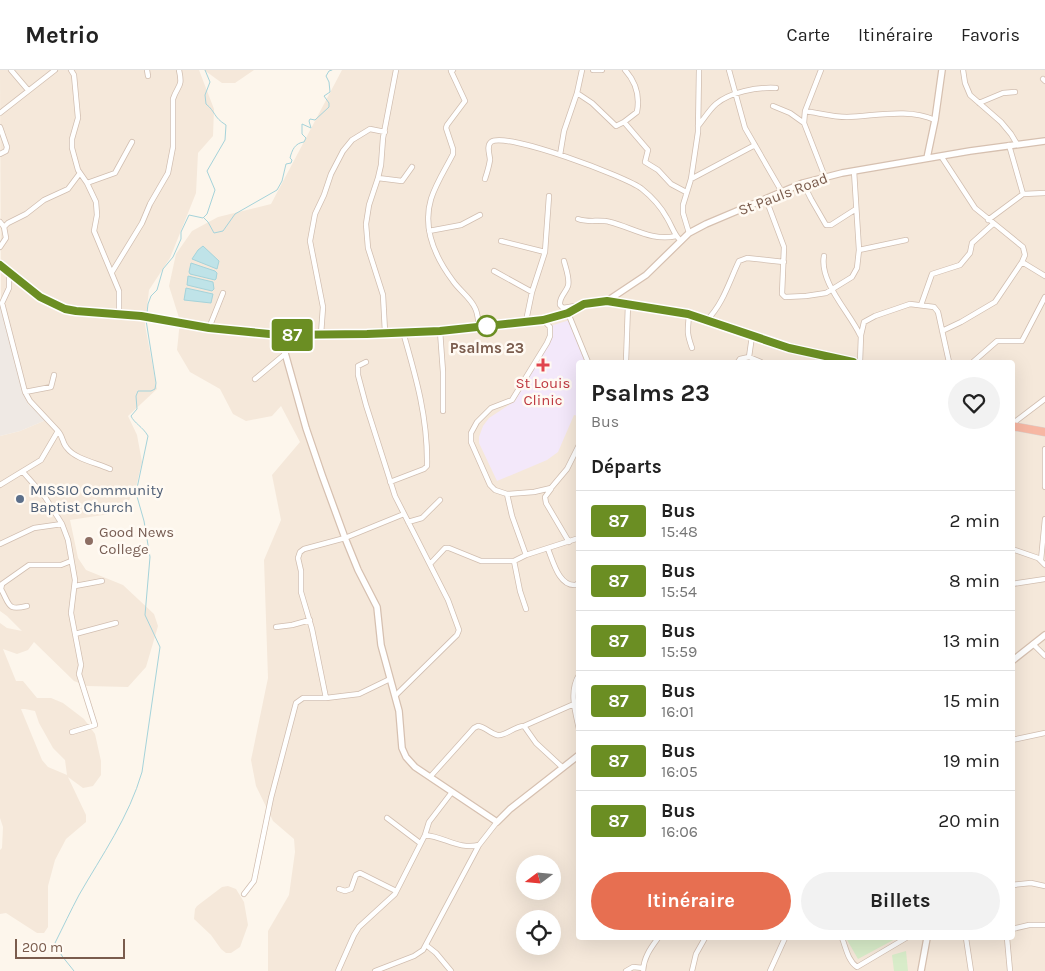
<!DOCTYPE html>
<html lang="fr">
<meta charset="utf-8">
<style>
body{margin:0;font-family:Karla,sans-serif;background:#f2f2f2;color:#222;height:100vh;display:flex;flex-direction:column;font-size:19px;white-space:nowrap}
*{box-sizing:border-box;margin:0}
p{font-size:16px;color:#767676}
.icon{flex:none;width:28px;height:28px;fill:none;stroke:currentColor;stroke-width:2;stroke-linecap:round;stroke-linejoin:round}
.map{position:relative;flex:1;overflow:hidden}
.sheet{position:absolute;left:576px;top:290px;width:439px;height:580px;display:flex;flex-direction:column;background:#fff;border-radius:5px;box-shadow:0 5px 20px #0002}
.sheet>*{flex:none}
.badge{padding:0 10px;border-radius:4px;font-size:18px;line-height:32px}
.needle{width:32px;rotate:254deg}
.controls{position:absolute;left:516px;top:785px;display:grid;gap:10px}
.controls a{display:grid;place-items:center;width:45px;height:45px;border-radius:50%;background:#fff;box-shadow:0 5px 20px #0002;font-size:25px}
.scale{position:absolute;left:15px;bottom:12px;width:110px;box-sizing:border-box;padding-left:5px;border:2px solid #7a5c4d;border-top:0;font-size:14px;line-height:18px;white-space:nowrap;color:#7a5c4d;-webkit-text-stroke:4px #fffaf3;paint-order:stroke}
.map>.badge{position:absolute;translate:-50% -50%;box-shadow:0 0 0 2px #fff}
h2{padding:0 15px;font-size:19px;line-height:45px}
.round{display:grid;place-items:center;flex:none;width:52px;height:52px;border-radius:26px;background:#f2f2f2}
.summary{display:flex;align-items:center;justify-content:space-between;height:85px;padding:0 15px}
h1{font-size:24px;font-weight:700;line-height:38px}
.action{display:flex;gap:10px;margin-top:auto;padding:10px 15px}
.action a{flex:1;height:58px;border-radius:30px;background:#e76f51;color:#fff;font-size:20px;font-weight:700;line-height:58px;text-align:center}
.action a+a{background:#f2f2f2;color:#222}
ul{padding:0;list-style:none}
li{display:flex;align-items:center;gap:15px;height:60px;padding:0 15px;border-top:1px solid #e0e0e0}
li div{flex:1}
li b{display:block;font-size:19px}
li em{font-style:normal}
li .badge{min-width:55px;font-weight:700;text-align:center}
header{display:flex;align-items:center;gap:30px;box-sizing:border-box;height:70px;padding:0 25px;background:#fff;border-bottom:1px solid #e0e0e0}
header strong{font-size:24px}
nav{display:flex;gap:28px;margin-inline-start:auto;font-size:18px}
.map>svg:first-child{display:block}
</style>
<header>
<strong>Metrio</strong>
<nav><a>Carte</a><a>Itinéraire</a><a>Favoris</a></nav>
</header>
<div class="map">
<svg width="1045" height="901" viewBox="0 0 1045 901">
<rect width="100%" height="100%" fill="#fdf6ec"/>
<path fill="#f5e8da" fill-rule="evenodd" d="M0 0H199L214 39 213 66 198 83 196 123 170 188 149 220 145 255 157 319 128 346 137 365 142 392 136 417 123 442 70 450 78 488 86 500 123 515 154 544 158 556 146 597 128 617 87 616 74 611 34 572 28 580 17 584 3 579 16 611H23L37 628H51L63 633 84 649 95 664 101 691V705L93 716 83 718 68 707 86 745V752L66 769 55 790 48 816V857L44 863H37L6 843 0 844V780L2 778 3 757 0 748V553L7 558 22 561 7 546 0 541V366L20 361 46 350 28 334 24 326 1 239ZM21 639H25L35 641 39 653 53 678 65 690 67 705 48 697 42 690Z
M204 0H254L235 13H222Z
M342 0H1045V901H268V861L289 825 295 782 294 769 273 751 256 716 251 690 268 608 264 490 281 450 272 405 300 372 281 336 272 346 246 351 233 344 220 319 190 302 177 280 180 251 169 216 176 184 192 161 218 147 271 134ZM579 292H1012V868H579ZM525 794H552V821H525ZM525 849H552V876H525Z
M228 816 236 819 244 832 248 855 240 877 231 883H226L221 879 211 865 194 849 195 839 197 836 222 817Z"/>
<path fill="#efe9e4" d="M0 230 1 239 24 326 28 334 46 350 20 361 0 366Z"/>
<path fill="#f3e8fa" d="M573 249 588 292H579V346L574 345 558 382 547 390 497 411 479 373V367L483 356 489 348 515 331 533 297 547 277 550 256Z"/>
<path fill="#d8ecc9" d="M846 868H897L858 889Z
M906 881 908 901H894L892 885Z"/>
<path fill="#bfe3e8" stroke="#a5d3da" d="M203 176 219 191 217 199 192 189 198 180Z
M191 193 215 201 217 203 216 209 215 210 190 204 189 202Z
M188 206 213 212 214 219 212 221 187 215Z
M186 218 213 224 211 233 184 230Z"/>
<g fill="none" stroke-linecap="round" stroke-linejoin="round">
<path stroke="#a5d3da" stroke-width="1" d="M204 148 208 152 214 163 223 161 235 144 277 120 282 111 286 94 291 93 292 90 290 88C292 80 295 73 304 72L306 68 302 64V54L311 58 309 51 310 49 315 50 329 37V33L324 26 330 22 329 12 326 6 329 1 332 0
M147 243 148 234 151 226 157 220 163 199 173 187 181 169V162L189 145 203 148 207 144 215 120 207 101 225 70 226 55C213 47 216 42 206 34L205 25 210 12 205 0
M74 901 62 886 55 873C63 857 71 840 79 825 102 785 129 747 142 702L160 577 145 545 150 487 144 451 136 423 148 366C143 357 134 353 131 346L137 339 136 326 138 321H151L155 319 156 313 146 250"/>
<defs>
<path id="street" d="M11 0 28 20
M71 0 74 5 78 48 72 69V78L78 100 87 113 96 132 97 145 94 161 119 221V243
M147 0 148 6
M453 0 451 1 465 31 447 55 446 58 453 79V84C446 98 436 113 431 129 422 159 435 187 453 211 459 220 471 228 475 238 478 243 478 251 479 257
M593 0H602
M729 0 745 58 782 122
M821 0 805 41 804 53 825 107
M963 0 965 13 970 25 1001 52 1011 64 1017 74
M1043 9 1045 11
M577 23 592 33 616 56 624 52 648 80 645 92 658 100 671 114 686 122
M979 33 1003 23 1015 22
M773 36 790 43 804 53
M805 41C819 43 833 47 847 47 876 46 908 38 935 50
M0 43 55 0
M624 52 637 42C640 26 636 12 625 0
M698 56C704 49 709 40 716 34 730 22 757 17 776 18
M0 57 7 77 6 81 0 84
M1009 75 1023 124
M560 85 564 61 577 23 582 0
M941 86 975 138 1023 177 1025 185 1022 192 995 232 961 252 942 261
M378 108 402 111 412 97
M485 109C487 103 489 96 490 90 490 85 486 76 491 72 505 61 627 107 642 119 652 127 661 137 667 148 672 156 674 165 681 171
M691 109 755 75
M87 113 115 103 132 72
M803 113 811 129 826 155H831L856 139
M766 129 784 177 782 224 785 227 806 226 826 223 852 207 857 198 859 180 854 101
M578 149C589 153 599 149 610 152 631 157 653 172 676 166
M988 150 1023 124 1045 123
M0 152 4 157 6 168 0 177
M4 157 8 153 26 144 44 130 68 119 80 103
M429 161 461 155 480 145
M689 163 683 143V135L691 109 698 62 699 0
M501 171 545 182
M859 180 906 170
M824 186C819 212 850 243 860 265
M564 191C566 199 570 209 568 216 565 224 559 227 560 235L563 238 575 236
M1022 192 1045 206
M494 201 532 222
M112 202 142 153 150 134 168 103 173 77V29C178 14 183 18 179 0
M921 235 932 204 960 195 970 183 972 173 993 154
M568 243 588 292
M689 244C688 261 686 261 692 278
M543 250 550 257V266L547 273 512 330 491 338 477 352 471 363V372L490 415 495 420 507 424 534 422 551 418 567 399 579 375
M707 250C723 234 729 212 739 191L747 188 784 192
M526 251 532 222 545 182 549 126
M209 258 223 223
M440 261 443 302V341
M385 262 383 225 368 178 366 154 369 135 378 108 381 95 383 68 396 0
M321 264 323 237 310 171 315 144 324 125 331 104 343 81 352 70 370 59 385 62
M749 287 752 266
M366 292 358 296V305L366 335 395 426 448 530 459 560 457 565 396 625
M626 292 628 234
M738 292 740 289 749 287 761 292
M860 292 861 265 864 252 875 246 910 234 934 237 938 242 949 292
M973 292 997 271H1022L1045 227
M255 309 285 284
M25 322 51 317 54 305
M1012 354 1045 329
M58 361C63 366 62 373 67 378 75 389 97 393 110 399
M1045 379V417
M23 402 45 427 62 454 68 470 75 510 71 543 81 595 79 604 95 655 72 662
M390 412 424 399 427 396C428 348 416 307 403 262
M0 415 41 390 58 361 30 331 25 322 2 233 9 218V203
M551 419 545 427 546 433 569 472
M507 424 512 446 526 485
M408 452 422 448 440 430
M0 474 34 458 62 454
M548 479C553 491 559 517 576 515L579 512
M1012 479 1038 488 1045 495
M1041 490 1045 449
M514 491 520 521 526 539
M430 494 445 478H449L481 491H514L526 485 579 468
M1012 514 1045 509
M75 516 102 511
M27 536C7 541 10 535 1 519L2 514 29 495H61L71 491
M276 557 292 555 310 550
M75 564 116 553
M1033 574 1045 586
M579 605C569 621 575 641 579 659
M326 628 312 559 301 522V501L298 488 300 482 304 479 345 468 404 444
M524 656 574 634
M1012 670 1045 663
M430 707 474 658 478 656C485 657 490 663 497 665 504 667 515 656 524 656L536 673 562 697
M387 748 420 773
M425 765C445 767 459 780 479 775
M1012 815 1031 813 1045 816
M339 819 345 821 351 819 356 805 360 803 396 821
M244 824 254 811 271 728 296 633 303 628H326L359 624 390 609
M1012 859 1029 855H1045
M842 868C846 878 848 891 857 897L906 868
M966 868 971 901
M1007 868 1010 901
M426 875 436 883 451 901
M338 901 354 865 359 857 395 824 425 765 429 752 452 722
M375 901 414 886 423 880 479 775 497 752
M626 901 633 897 643 898
M643 901C644 887 650 879 658 868
M692 901 696 884 705 868
M770 901 785 868"/>
<path id="secondary" d="M927 88 935 50 942 0
M607 231 646 205 689 163 706 154 803 113 842 103 970 81 1045 71
M280 265 306 358 322 405 345 468 358 500 377 537 381 575 399 641 402 678 406 687 415 697 497 752 510 739 579 685
M1012 591 1045 565
M921 901 927 868"/>
<path id="highway" d="M0 195 40 227 65 239 75 241 141 246 209 258 280 265 367 264 440 261 543 250 568 243 584 234 607 231 689 244 789 278 853 292
M1012 356 1045 362"/>
</defs>
<use href="#street" stroke="#d1beb0" stroke-width="6"/>
<use href="#secondary" stroke="#d6c0b0" stroke-width="8"/>
<use href="#highway" stroke="#dad1cd" stroke-width="9"/>
<use href="#street" stroke="#fff" stroke-width="4.5"/>
<use href="#secondary" stroke="#fff" stroke-width="5.5"/>
<use href="#highway" stroke="#f7b7a3" stroke-width="8"/>
</g>
<g fill="none" stroke-linecap="round" stroke-linejoin="round">
<defs>
<path id="line" d="M0 195 40 227 65 239 76 241 141 246 209 258 280 265 367 264 440 261 543 250 568 243 584 234 607 231 688 244 789 278 853 292"/>
</defs>
<use href="#line" stroke="#fff" stroke-width="11"/>
<use href="#line" stroke="#6b8e23" stroke-width="8"/>
</g>
<circle fill="#fff" stroke="#6b8e23" stroke-width="2.5" cx="487" cy="256" r="10"/>
<path fill="#e0444e" stroke="#fffaf3" stroke-width="2" d="M540.5 287.5h5v5h5v5h-5v5h-5v-5h-5v-5h5z"/>
<circle fill="#5c6f8a" stroke="#fffaf3" stroke-width="2" cx="20" cy="429" r="5"/>
<circle fill="#8d6e63" stroke="#fffaf3" stroke-width="2" cx="89" cy="471" r="5"/>
<g text-anchor="middle" dominant-baseline="central" stroke-width="5" stroke-linejoin="round" paint-order="stroke">
<g font-size="15" fill="#7a5c4d" stroke="#fffaf3">
<text transform="translate(783 124) rotate(-21)">St Pauls Road</text>
</g>
<g font-size="15" font-weight="bold" fill="#7a5c4d" stroke="#fffaf3">
<text x="487" y="278">Psalms 23</text>
</g>
<g font-size="15" fill="#be3a42" stroke="#fffaf3">
<text x="543" y="313">St Louis<tspan x="543" dy="17">Clinic</tspan></text>
</g>
<g font-size="15" fill="#4e5e75" stroke="#fffaf3" text-anchor="start">
<text x="30" y="420">MISSIO Community<tspan x="30" dy="17">Baptist Church</tspan></text>
</g>
<g font-size="15" fill="#785e54" stroke="#fffaf3" text-anchor="start">
<text x="99" y="462">Good News<tspan x="99" dy="17">College</tspan></text>
</g>
</g>
</svg>
<div class="controls">
<a><svg class="needle" viewBox="-14 -14 28 28"><path d="M0-13l5 13h-10z" fill="#e53935"/><path d="M0 13l5-13h-10z" fill="#767676"/></svg></a>
<a><svg class="icon" aria-label="locate" viewBox="0 0 24 24"><circle cx="12" cy="12" r="6"/><path d="M12 2v4M12 18v4M2 12h4M18 12h4"/></svg></a>
</div>
<div class="scale">200 m</div>
<b class="badge" style="left:292px;top:265px;background:#6b8e23;color:#fff">87</b>
<section class="sheet">
<div class="summary"><div><h1>Psalms 23</h1><p>Bus</p></div><a class="round"><svg class="icon" aria-label="heart" viewBox="0 0 24 24"><path d="M12 20l-8-8c-3-5 5-10 8-4 3-6 11-1 8 4z"/></svg></a></div>
<h2>Départs</h2>
<ul>
<li><span class="badge" style="background:#6b8e23;color:#fff">87</span><div><b>Bus</b><p>15:48</p></div><em>2 min</em></li>
<li><span class="badge" style="background:#6b8e23;color:#fff">87</span><div><b>Bus</b><p>15:54</p></div><em>8 min</em></li>
<li><span class="badge" style="background:#6b8e23;color:#fff">87</span><div><b>Bus</b><p>15:59</p></div><em>13 min</em></li>
<li><span class="badge" style="background:#6b8e23;color:#fff">87</span><div><b>Bus</b><p>16:01</p></div><em>15 min</em></li>
<li><span class="badge" style="background:#6b8e23;color:#fff">87</span><div><b>Bus</b><p>16:05</p></div><em>19 min</em></li>
<li><span class="badge" style="background:#6b8e23;color:#fff">87</span><div><b>Bus</b><p>16:06</p></div><em>20 min</em></li>
</ul>
<div class="action"><a>Itinéraire</a><a>Billets</a></div>
</section>
</div>
